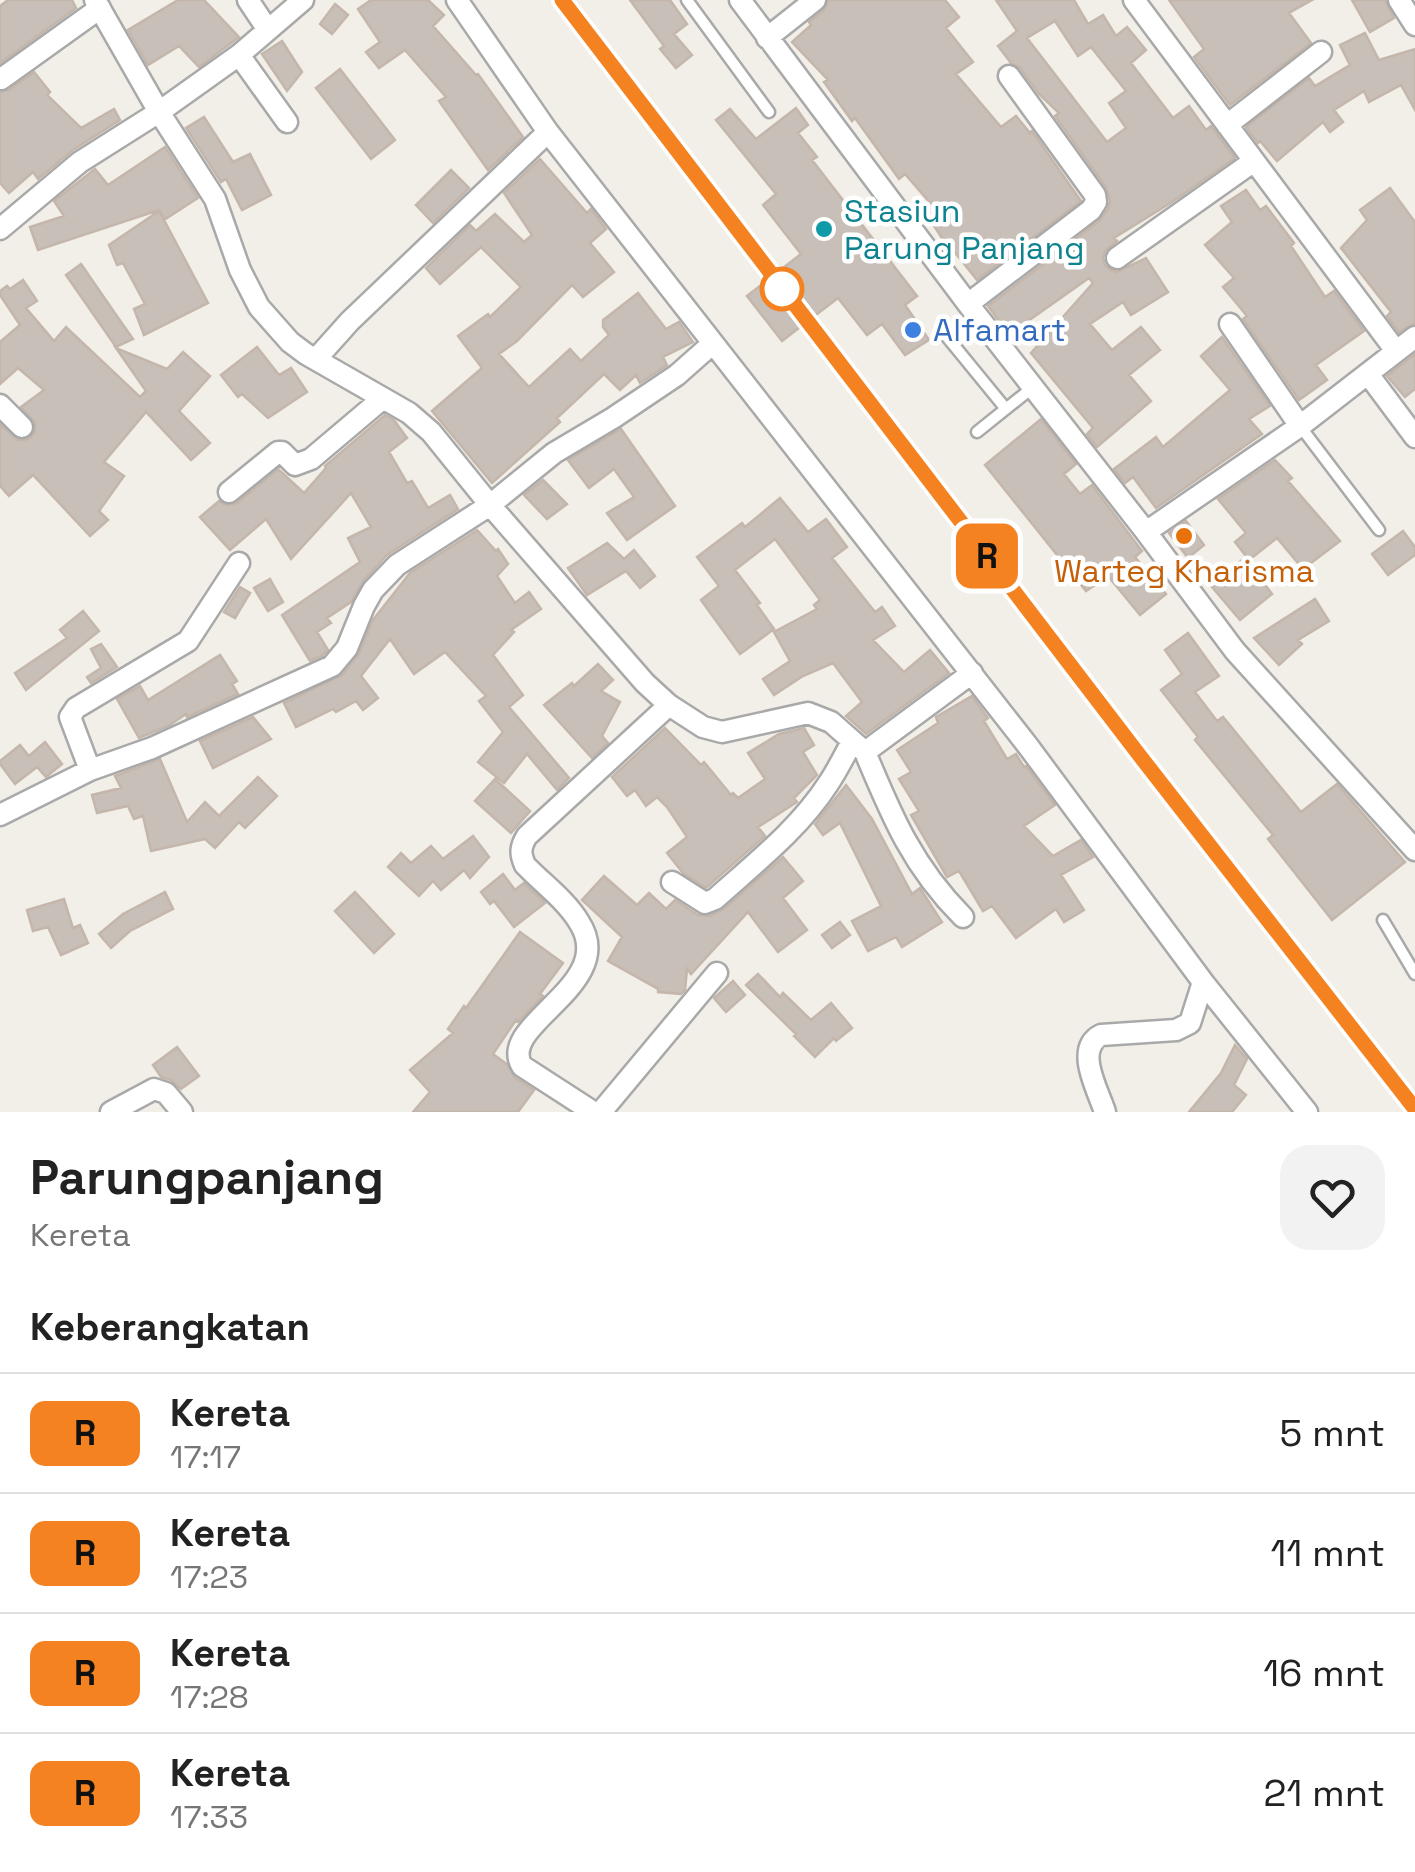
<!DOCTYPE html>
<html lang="id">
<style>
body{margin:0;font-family:"Space Grotesk",sans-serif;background:#f2f2f2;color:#222;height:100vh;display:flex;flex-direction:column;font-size:38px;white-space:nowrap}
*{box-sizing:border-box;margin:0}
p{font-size:32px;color:#767676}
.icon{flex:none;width:55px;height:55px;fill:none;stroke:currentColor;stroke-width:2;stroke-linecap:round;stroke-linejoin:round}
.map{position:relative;height:1112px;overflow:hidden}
.side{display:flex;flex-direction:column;background:#fff;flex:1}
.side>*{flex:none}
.badge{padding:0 20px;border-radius:15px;font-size:35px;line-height:65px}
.map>.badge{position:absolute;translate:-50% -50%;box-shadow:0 0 0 5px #fff}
h2{padding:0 30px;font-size:38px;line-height:90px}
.round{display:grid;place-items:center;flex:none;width:105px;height:105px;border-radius:30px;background:#f2f2f2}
.overview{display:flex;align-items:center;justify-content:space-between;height:170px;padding:0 30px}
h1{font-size:48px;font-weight:700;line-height:75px}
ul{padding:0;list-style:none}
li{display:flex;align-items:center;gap:30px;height:120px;padding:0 30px;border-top:2px solid #e0e0e0}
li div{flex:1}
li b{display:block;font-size:38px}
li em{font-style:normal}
li .badge{min-width:110px;font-weight:700;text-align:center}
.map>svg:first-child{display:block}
</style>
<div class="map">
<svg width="1415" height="1112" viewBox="0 0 1415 1112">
<rect width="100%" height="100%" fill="#f2efe9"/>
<path fill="#c7bfb8" stroke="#c4b6ab" stroke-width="2.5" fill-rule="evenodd" d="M8 0H72L76 8 0 63V6Z
M178 0H204L239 37 199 67 179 46 148 65 128 30Z
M371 0H428L444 15 433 26 476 75 478 74 523 137 488 170 439 101 446 97 405 50 379 68 366 52 380 42 358 9Z
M630 0H670L687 24 674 34 692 55 676 68 660 49 664 46Z
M828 0H945L959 17 946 28 973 62 956 74 1001 127 1016 116 1030 133 1032 131 1081 201 977 280 953 250 951 252 923 209 931 204 905 174 899 179 855 118 852 121 824 82 828 80 792 42 811 25 809 22 824 10Z
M996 0H1074L1088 24 1103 15 1116 36 1127 27 1146 50 1131 63 1173 118 1189 106 1206 130 1211 126 1235 158 1172 202 1114 238 1117 241 1105 251 1103 258 1105 265 1110 270 1117 272 1146 258 1168 292 1131 315 1123 302 1090 324 1112 350 1141 327 1160 350 1129 375 1151 401 1097 447 1087 434 1093 428 1031 353 1093 283 1089 278 1014 331 1011 329 1007 332 988 306 1099 221 1108 209 1110 201 1106 187 1055 116 1059 113 1039 94 1020 68 1011 63 998 46 1017 31ZM1055 21 1078 56 1091 47 1126 91 1109 103 1126 128 1107 142 1027 38Z
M1169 0H1312L1289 13 1311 43 1230 105 1194 57 1204 49Z
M1352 0H1385L1394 18 1370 32Z
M335 4 348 15 332 34 320 24Z
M1365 33 1379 60 1415 49V110L1401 85 1369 102 1364 91 1334 110 1343 122 1330 132 1323 122 1277 161 1260 141 1258 143 1246 127 1309 78 1315 86 1350 65 1340 45Z
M282 41 302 72 287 91 262 54Z
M340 69 395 140 371 159 316 88Z
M34 72 50 92 47 95 81 128 114 109 120 120 73 150 38 179 33 172 9 193 0 183V92L9 90Z
M796 108 808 125 798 133 817 157 812 160 917 296 905 305 929 340 905 355 882 324 867 335 838 298 782 341 747 296 801 254 763 205 776 194 716 120 730 109 756 139Z
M204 117 233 162 250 154 271 195 242 210 226 179 221 182 188 131 186 128Z
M165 147 198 198 164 220 208 303 144 335 134 309 145 304 123 263 117 265 109 245 159 211 164 219 159 210 38 250 30 227 64 216 54 201 95 169 108 185Z
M540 159 587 213 591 209 606 229 590 243 614 272 583 297 572 285 517 341 499 354 529 387 570 349 581 361 609 335 603 327V320L638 293 666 329 679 322 693 342 663 357 667 365 640 383 636 375 620 390 604 374 557 418 560 422 492 483 432 411 482 368 458 336 488 314 490 317 521 287 481 247 440 284 426 268 470 225 476 231 495 214 524 242 532 235 504 193Z
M451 170 469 188 433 223 416 205Z
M1390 188 1415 222V323L1399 332 1387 316 1391 312 1341 248 1367 220 1360 210Z
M1246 190 1260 210 1266 206 1294 243 1291 246 1325 297 1334 291 1364 331 1316 365 1327 380 1299 400 1243 319 1247 316 1223 287 1234 278 1205 245 1232 222 1221 206Z
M81 264 121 322 133 339 116 347 66 275Z
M23 280 37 301 26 308 54 341 66 327 140 397 146 391 116 348 167 369 183 352 210 376 179 411 210 443 191 460 146 412 104 462 124 476 99 511 108 520 90 536 33 475 9 496 0 486V424L18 440H25L31 437 35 431V423L21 407 44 390 18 368 0 384V342L20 325 0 295V291L7 286 10 289Z
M1222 337 1270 406 1249 419 1262 434 1156 508 1133 477 1125 483 1114 469 1156 437 1163 447 1230 390 1201 356Z
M257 347 279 375 291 368 307 392 268 418 242 394 238 397 221 375Z
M1415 354V389L1405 397 1387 376Z
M385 415 394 420 407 438 389 452 407 483 412 481 428 508 450 495 458 509 387 555 363 581 351 602 327 618 331 623 317 632 328 650 323 655 310 661 282 615 360 562 348 538 371 527 351 493 291 559 266 519 230 550 200 517 219 501 225 505 237 503 278 469 304 493 326 468 325 466Z
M1041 419 1076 464 1064 474 1080 494 1092 485 1142 551 1135 557 1166 594 1140 615 1108 576 1086 591 985 465Z
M621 429 675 506 627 540 607 513 634 497 614 469 589 488 568 460Z
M1275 460 1292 478 1288 481 1340 541 1303 569 1277 538 1249 560 1235 542 1246 533 1218 499Z
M543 480 567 504 547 519 524 495Z
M780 498 808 532 826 519 847 547 832 558 875 612 882 607 895 626 873 640 904 672 930 650 949 673 866 734 846 716 862 702 833 663 803 676 774 695 763 679 790 661 774 632 817 609 814 605 820 600 775 539 735 570 760 603 757 605 774 629 740 654 701 600 719 586 697 557 742 523 745 527Z
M1186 521 1204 545 1188 558 1169 533Z
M477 530 496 551 498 549 508 564 497 576 515 603 529 592 541 609 511 630 514 632 493 655 523 695 509 707 569 778 557 790 527 754 504 783 478 762 503 732 479 701 486 696 445 652 414 674 390 639 361 676 378 698 363 710 356 701 336 712 333 709 296 727 284 703 342 675 359 654 373 620 410 573Z
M1403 531 1415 547V555L1388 575 1372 554Z
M607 543 624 559 634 550 655 576 640 588 626 571 587 595 568 568Z
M1245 558 1272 594 1240 620 1212 587 1231 572 1229 570Z
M270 579 283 602 268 611 254 588Z
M240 587 250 593 235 618 224 612Z
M1315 599 1329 621 1298 640 1302 644 1279 665 1254 638Z
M83 611 99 631 26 690 15 673 67 638 60 630Z
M1188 633 1219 676 1195 692 1217 721 1223 717 1301 812 1337 784 1405 862 1332 920 1268 839 1273 835 1195 740 1198 737 1161 690 1182 674 1165 650Z
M101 644 117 667 91 683 87 677 101 668 91 649Z
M220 655 237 681 232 684 238 694 187 717 186 714 170 725 139 738 117 699 140 686 148 700Z
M598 664 613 680 601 691 620 702 602 736 608 743 592 758 544 705 572 683 574 686Z
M972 696 988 718 984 721 1007 759 1016 754 1024 767 1026 766 1055 805 1024 826 1053 856 1081 840 1093 857 1061 875 1084 910 1064 922 1056 909 1016 938 992 906 983 911 959 871 947 877 911 815 919 811 899 779 911 772 897 750 938 723 936 717Z
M253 717 271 739 213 768 200 741Z
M665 728 701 765 704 762 731 795 733 793 738 798 765 779 748 753 779 734 804 728 814 745 803 752 817 775 794 798 797 802 758 827 765 836 706 888 683 873 667 853 687 837 667 807 657 797 646 806 635 790 627 796 612 777Z
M45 742 62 764 46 777 37 767 15 784 0 764V761L20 745 29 756Z
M160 759 187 822 205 802 219 816 258 777 277 796 245 828 239 822 215 848 205 839 151 851 143 816 134 819 128 806 97 813 92 795 121 788 115 776Z
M495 779 530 811 511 833 475 801Z
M846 785 872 819 912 894 920 888 942 922 902 947 896 937 868 951 852 921 881 906 840 823 823 835 815 824Z
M473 836 489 857 470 878 464 870 441 890 433 881 419 896 388 867 401 853 411 863 431 846 443 859Z
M783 857 803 881 783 898 807 930 778 952 748 912 691 974 687 969 685 990 681 994 658 992V989L608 961 622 937 582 900 604 876 637 905 649 893 666 909 675 900 698 915 709 916 724 909Z
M503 874 515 890 524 883 545 903 514 927 494 901 490 904 481 892Z
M165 892 173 909 130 931 111 948 99 934 123 914Z
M355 892 394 934 374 953 335 911Z
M64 899 73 928 80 925 88 943 61 955 48 927 33 931 27 910Z
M840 922 850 935 832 948 822 935Z
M520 932 563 963 540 994 543 996 518 1022 516 1020 493 1054 508 1065 514 1077 534 1090 518 1112H413L430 1092 410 1070 453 1033 448 1029 464 1006 466 1008Z
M758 974 780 997 783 993 811 1020 831 1003 852 1028 836 1041 834 1038 815 1057 794 1036 796 1034 746 985Z
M733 981 745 995 726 1012 714 998Z
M1235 1045 1247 1059 1234 1085 1246 1095 1232 1112H1189L1221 1073Z
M177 1047 199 1076 181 1089 171 1080 161 1077 153 1065Z"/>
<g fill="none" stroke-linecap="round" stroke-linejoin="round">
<defs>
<path id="service" d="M687 0 769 112
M943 332 1006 409
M1300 426 1379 530
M977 432 1032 388
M1383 920 1415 974"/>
<path id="minor" d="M95 0 159 112 215 199 240 270 259 307 290 342 306 354 409 413 431 432 490 505 645 683 669 705 703 727 722 732 808 713 831 722 865 752 972 673
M248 0 268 30
M457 0 548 132 1028 746 1203 982 1307 1112
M740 0 968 304 1146 532 1235 651 1415 850
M1134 0 1396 351
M1399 0 1415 25
M767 38 815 0
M239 55 287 122
M1 79 100 8
M1227 125 1321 52
M0 229 80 162 159 112 239 55 303 0
M1117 258 1254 161
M968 304 1091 210 1096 202 1095 195 1009 76
M1230 324 1300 426
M316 359 350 321 548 132
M1368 374 1415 437
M0 405 22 427
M229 492 278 452H282L295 465 311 459 382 399
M1146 532 1300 426 1415 337
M865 752C892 817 913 867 963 917
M90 770 70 717 76 708 188 641 239 563
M0 815 90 770 152 748 332 666 347 648 364 606 373 590 397 565 490 505 554 453 613 418 677 375 712 344
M672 882 705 903 715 899C754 864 799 829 828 784 837 771 844 756 852 742
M111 1112 154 1089 166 1093 182 1112
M593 1112 522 1066C496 1024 620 985 579 922 566 900 542 883 525 865 520 854 520 847 527 836L669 705
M601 1112 717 973
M1105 1112C1098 1090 1074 1049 1101 1035L1176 1030 1190 1023 1203 982"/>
</defs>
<use href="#service" stroke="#a9a9a9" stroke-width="15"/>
<use href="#minor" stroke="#a9a9a9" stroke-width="25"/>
<use href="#service" stroke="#fff" stroke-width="10"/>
<use href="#minor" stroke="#fff" stroke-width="20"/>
<defs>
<path id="rail" d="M562 0 1140 756 1415 1109"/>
</defs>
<use href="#rail" stroke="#707070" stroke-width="10"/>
<use href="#rail" stroke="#fff" stroke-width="6" stroke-dasharray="19" stroke-linecap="butt"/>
</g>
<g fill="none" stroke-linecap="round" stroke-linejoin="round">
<defs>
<path id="line" d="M562 0 1140 756 1415 1109"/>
</defs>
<use href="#line" stroke="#fff" stroke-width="22"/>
<use href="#line" stroke="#f58220" stroke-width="15"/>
</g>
<circle fill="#0f9aa8" stroke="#fff" stroke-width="4" cx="824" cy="229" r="10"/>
<circle fill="#fff" stroke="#f58220" stroke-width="5" cx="782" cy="289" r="20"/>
<circle fill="#3f7fe0" stroke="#fff" stroke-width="4" cx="913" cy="330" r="10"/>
<circle fill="#e8710a" stroke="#fff" stroke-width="4" cx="1184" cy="536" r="10"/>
<g text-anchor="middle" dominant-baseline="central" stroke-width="9" stroke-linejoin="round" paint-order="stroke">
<g font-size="32" fill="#0d838f" stroke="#fff" text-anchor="start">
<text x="844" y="211">Stasiun<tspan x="844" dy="37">Parung Panjang</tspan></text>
</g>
<g font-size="32" fill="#366cbe" stroke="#fff" text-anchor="start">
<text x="933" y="330">Alfamart</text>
</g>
<g font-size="32" fill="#c56008" stroke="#fff">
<text x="1184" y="571">Warteg Kharisma</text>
</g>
</g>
</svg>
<b class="badge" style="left:987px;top:556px;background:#f58220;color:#111">R</b>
</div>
<section class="side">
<div class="overview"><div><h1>Parungpanjang</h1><p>Kereta</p></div><a class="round"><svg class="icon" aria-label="heart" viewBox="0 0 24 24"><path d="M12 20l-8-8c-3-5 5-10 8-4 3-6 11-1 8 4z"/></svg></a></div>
<h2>Keberangkatan</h2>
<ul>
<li><span class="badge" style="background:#f58220;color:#111">R</span><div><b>Kereta</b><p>17:17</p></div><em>5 mnt</em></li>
<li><span class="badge" style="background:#f58220;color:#111">R</span><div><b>Kereta</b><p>17:23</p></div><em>11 mnt</em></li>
<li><span class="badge" style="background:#f58220;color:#111">R</span><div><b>Kereta</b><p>17:28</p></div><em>16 mnt</em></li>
<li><span class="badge" style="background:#f58220;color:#111">R</span><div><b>Kereta</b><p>17:33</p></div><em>21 mnt</em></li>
</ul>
</section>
